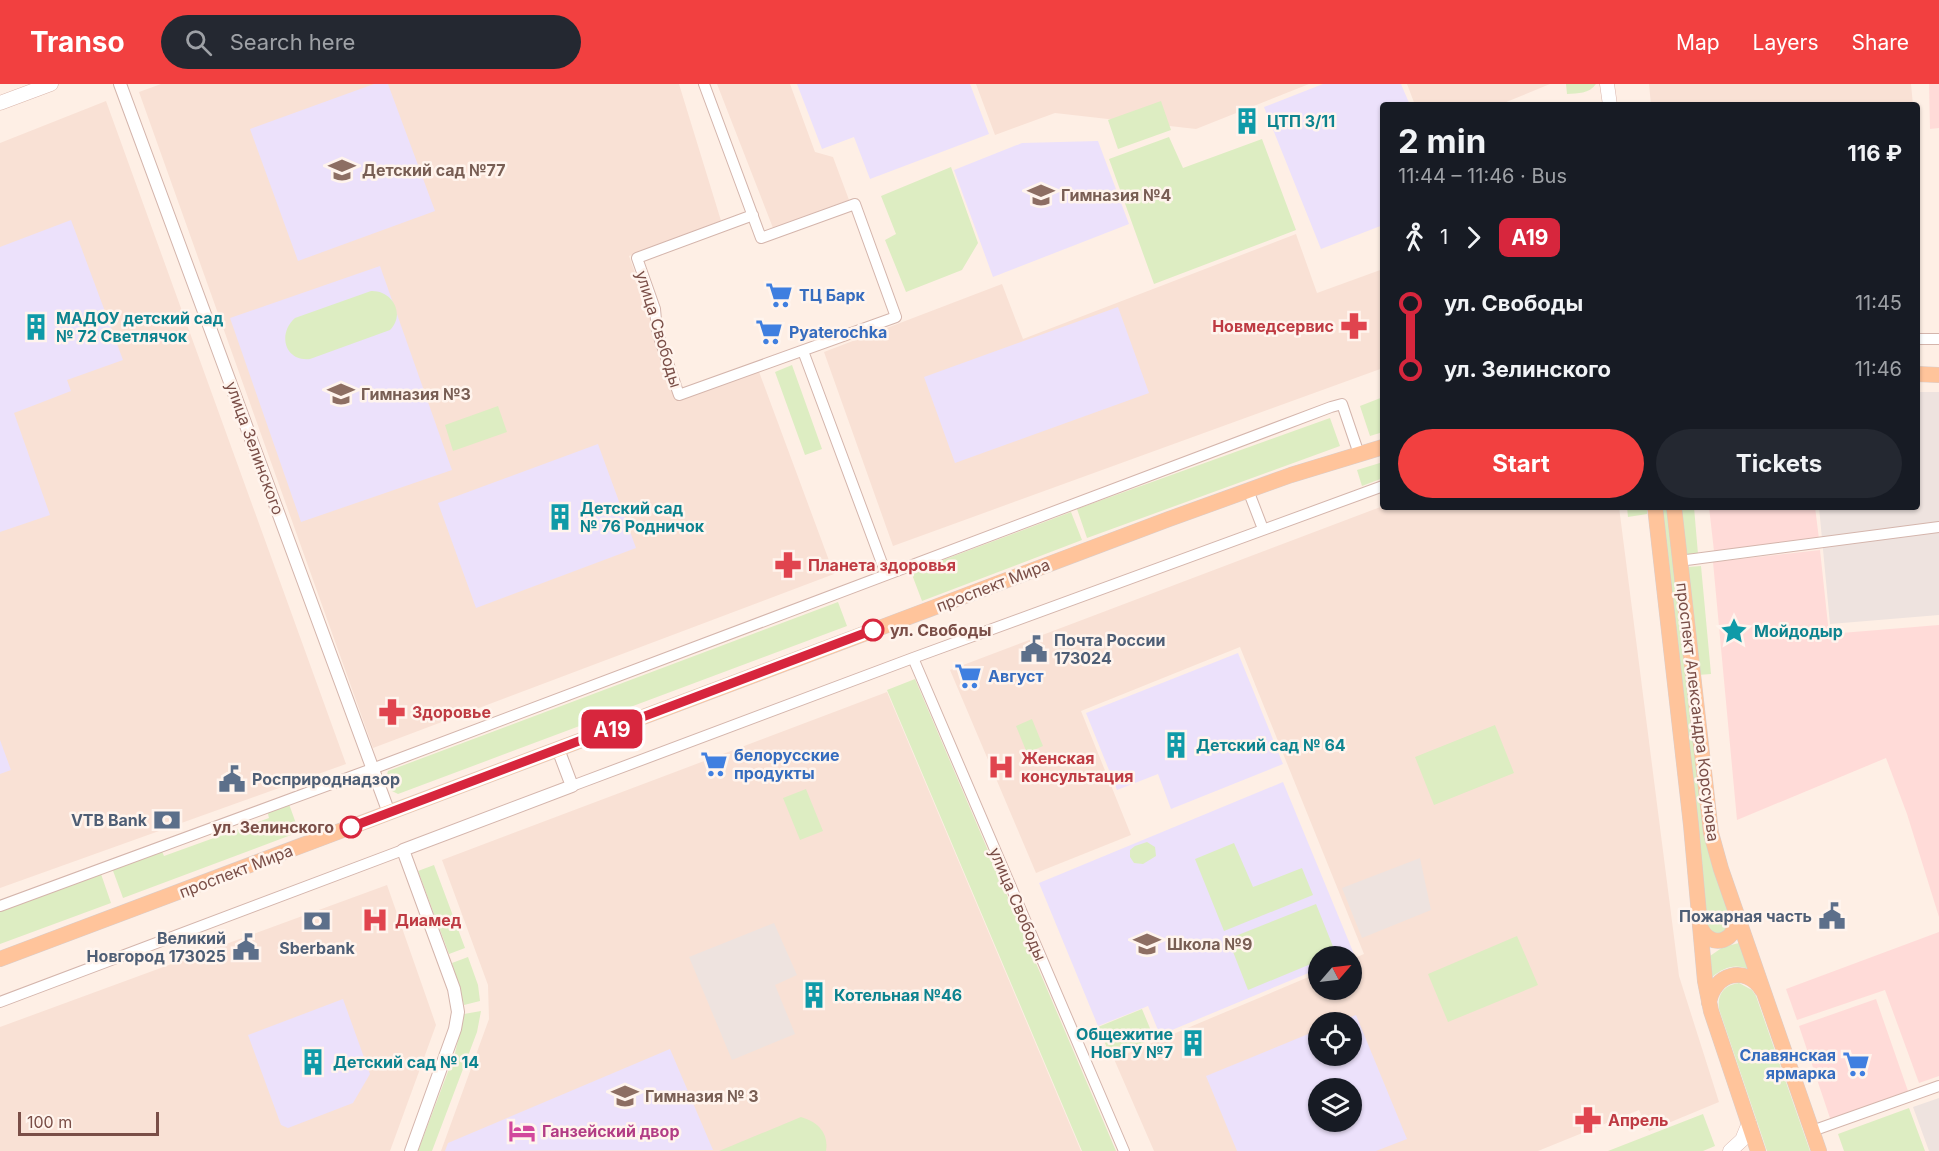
<!DOCTYPE html>
<meta charset="utf-8">
<style>
body{margin:0;font-family:Inter,sans-serif;background:#242831;color:#f1f3f6;height:100vh;display:flex;flex-direction:column;font-size:22px;white-space:nowrap}
*{box-sizing:border-box;margin:0}
p{font-size:20px;color:#9ea1a6}
.icon{flex:none;width:33px;height:33px;fill:none;stroke:currentColor;stroke-width:2;stroke-linecap:round;stroke-linejoin:round}
.map{position:relative;flex:1;overflow:hidden}
.drawer{position:absolute;left:1380px;top:18px;width:540px;height:408px;display:flex;flex-direction:column;background:#171b24;border-radius:6px;box-shadow:0 2px 4px #0004}
.drawer>*{flex:none}
.badge{padding:0 12px;border-radius:9px;font-size:21px;line-height:39px}
.needle{width:39px;rotate:62deg}
.tools{position:absolute;left:1308px;top:862px;display:grid;gap:12px}
.tools a{display:grid;place-items:center;width:54px;height:54px;border-radius:50%;background:#171b24;box-shadow:0 2px 4px #0004;font-size:30px}
.scale{position:absolute;left:18px;bottom:15px;width:141px;box-sizing:border-box;padding-left:6px;border:3px solid #7a4e47;border-top:0;font-size:16px;line-height:21px;white-space:nowrap;color:#7a4e47;-webkit-text-stroke:4px #fff4ed;paint-order:stroke}
.map>.badge{position:absolute;translate:-50% -50%;box-shadow:0 0 0 3px #fff}
.legs{display:flex;align-items:center;gap:9px;height:66px;padding:0 18px;font-size:20px}
.legs p{margin-inline-start:auto}
.overview{display:flex;align-items:center;justify-content:space-between;height:102px;padding:0 18px}
h1{font-size:33px;font-weight:700;line-height:45px}
.action{display:flex;gap:12px;margin-top:auto;padding:12px 18px}
.action a{flex:1;height:69px;border-radius:36px;background:#f24040;color:#fff;font-size:24px;font-weight:700;line-height:69px;text-align:center}
.action a+a{background:#242831;color:#f1f3f6}
ul{padding:0 18px;list-style:none}
li{display:flex;align-items:center;gap:21px;height:66px;font-size:22px}
li i{display:grid;place-items:center;width:9px;height:100%;margin:0 8px;background:currentColor}
li i::after{content:'';width:15px;height:15px;margin:-8px;border:4px solid;border-radius:50%;background:#171b24}
li p{margin-inline-start:auto}
li:first-child i{background:linear-gradient(#0000 50%,currentColor 0)}
li:last-child i{background:linear-gradient(currentColor 50%,#0000 0)}
header{display:flex;align-items:center;gap:36px;box-sizing:border-box;height:84px;padding:0 30px;background:#f24040;color:#fff}
header strong{font-size:28px}
nav{display:flex;gap:33px;margin-inline-start:auto;font-size:21px}
.search{width:420px;height:54px;background:#242831;display:flex;align-items:center;gap:15px;box-sizing:border-box;padding:0 21px;border-radius:33px;color:#9ea1a6;font-size:22px}
.map>svg:first-child{display:block}
</style>
<header>
<strong>Transo</strong>
<div class="search"><svg class="icon" aria-label="search" viewBox="0 0 24 24"><circle cx="10" cy="10" r="6"/><path d="M15 15l6 6"/></svg>Search here</div>
<nav><a>Map</a><a>Layers</a><a>Share</a></nav>
</header>
<div class="map">
<svg width="1939" height="1067" viewBox="0 0 1939 1067">
<rect width="100%" height="100%" fill="#feefe5"/>
<path fill="#f9e1d5" fill-rule="evenodd" d="M161 0H679L722 140 629 172 680 313 758 285 834 490 373 664 139 8Z
M717 0H790L815 68 833 73 849 116 773 144Z
M976 0H1309L1196 45 1055 29 995 51Z
M1407 0H1550L1499 21H1415Z
M1649 0H1911L1913 21H1651Z
M106 17 346 680 0 804V59Z
M1296 150 1317 209 1383 185V284L893 462 824 268 1002 200 1023 255Z
M1383 422 1619 423 1679 892 1719 1018 1649 1047 1639 1026 1538 1067H1154L1114 975 1318 889V906H1352V875L1364 870 1240 563 1081 627 1131 751 1036 789 950 586ZM1318 939H1352V972H1318ZM1318 1005H1352V1038H1318Z
M887 608 1081 1067H441L489 935 488 901 442 776Z
M387 801 436 941 390 1067H0V943Z"/>
<path fill="#ffdbd8" d="M1929 0H1939V44L1930 45Z
M1709 423H1815L1819 455 1714 467Z
M1820 466 1829 550 1939 541V833L1907 730 1886 674 1737 736 1713 478Z
M1939 848V992L1919 999 1885 906 1797 936 1786 905Z
M1876 915 1909 1010 1831 1037 1799 942Z"/>
<path fill="#eee3df" d="M1917 308H1939V531L1830 540 1819 423H1917Z
M1420 774 1431 826 1362 854 1342 804Z
M774 839 797 891 775 901 795 950 732 976 689 873Z
M1939 1014V1067H1929L1913 1023Z"/>
<path fill="#ece1fb" fill-rule="evenodd" d="M374 0H388L435 127 298 177 250 45Z
M797 0H970L989 50 870 95 854 53 822 65Z
M1323 0H1401L1410 21H1383V141L1321 165 1264 23Z
M1098 57 1129 140 993 193 954 86 1022 59Z
M71 136 123 276 67 296 71 307 14 329 50 431 0 448V163Z
M380 182 452 386 301 438 230 234Z
M1118 223 1149 309 955 379 924 293Z
M598 360 636 464 476 524 438 419Z
M1238 569 1283 680 1171 725 1158 690 1117 706 1086 629Z
M0 656 11 686 0 690Z
M1283 698 1354 870 1348 873H1318V885L1160 951 1148 922 1098 942 1039 799Z
M343 915 370 990 353 1019 288 1044 281 1041 248 951Z
M1356 931 1407 1055 1376 1067H1237L1206 992 1318 946V972H1352V939H1335ZM1318 1005H1352V1038H1318Z
M670 965 713 1066 445 1067 448 1059Z"/>
<path fill="#ddedc2" d="M1566 0H1596C1589 10 1578 9 1567 10Z
M1161 17 1171 46 1118 65 1108 36Z
M1169 53 1183 84 1262 55 1296 146 1154 200 1109 75Z
M951 83 978 159 962 186 906 208 885 156 896 150 881 112Z
M371 207C392 206 406 230 390 246L310 275C285 278 277 250 295 234Z
M792 281 822 365 805 371 775 288Z
M1383 313V348L1370 352 1360 322Z
M498 322 507 348 453 367 445 341Z
M1330 334 1340 362 1087 454 1077 425Z
M1383 378V394L1362 402 1357 386Z
M1627 423H1647V430L1628 433Z
M1661 423H1668L1705 754 1714 787 1731 836V841L1720 851 1707 845Z
M1680 423H1694L1698 470 1685 471Z
M1071 428 1082 456 922 517 911 488Z
M1701 482 1711 590 1698 591 1688 483Z
M838 518 847 542 398 710 390 706 386 694 388 687Z
M915 595 1093 1013 1116 1067H1082L887 606Z
M1032 635 1043 662 1027 669 1016 642Z
M1495 641 1514 689 1434 721 1415 673Z
M806 705 823 747 800 756 783 714Z
M289 720 299 748 123 814 112 784 161 765 164 772 269 734 267 726Z
M1147 758 1155 763 1156 772 1143 780 1134 779 1130 773V766L1135 762Z
M1234 759 1253 803 1302 784 1313 811 1224 847 1195 775Z
M434 781 465 864 449 870 418 787Z
M101 790 111 819 0 860V827Z
M1316 820 1336 870 1329 873H1318V877L1248 906 1228 855Z
M1517 852 1538 901 1448 938 1428 890Z
M1739 859 1748 885C1734 880 1725 883 1712 893L1710 872 1723 863Z
M468 873 478 901 480 917 464 921 452 879Z
M1739 899 1752 906 1756 912 1810 1067H1767L1719 925C1717 910 1724 901 1739 899Z
M1142 925 1154 954 1111 973 1098 943Z
M481 927 477 948 432 1067H418L455 969 464 930Z
M1909 1024 1925 1067H1844L1838 1050Z
M1703 1030 1715 1062 1703 1067H1608Z
M801 1033C818 1038 829 1049 826 1067H719Z"/>
<g fill="none" stroke-linecap="round" stroke-linejoin="round">
<defs>
<path id="minor" d="M704 0 761 154 855 120 896 233 679 311 657 247 655 225 637 174 753 131
M1917 255H1939
M803 267 886 490
M1248 406 1263 445
M1679 477 1939 443
M913 574 1124 1067
M572 702 913 574 1383 402
M0 822 372 685 1331 323 1342 320 1359 370
M0 918 403 766
M1812 1047 1939 1002"/>
<path id="tertiary" d="M120 0 389 729
M411 1067 455 945 458 928 454 905 403 766 572 702 558 665"/>
<path id="secondary" d="M1607 0 1610 21
M0 19 51 0
M1730 1067 1742 1056 1749 1039"/>
<path id="primary" d="M1917 290 1939 291
M1655 423 1691 741 1705 897 1711 927 1758 1067
M1674 423 1711 749 1721 785 1819 1067
M1700 842C1710 868 1740 857 1736 830
M0 875 1169 435 1291 391 1383 363
M1709 919C1713 890 1746 880 1762 906"/>
</defs>
<use href="#minor" stroke="#d4b5ac" stroke-width="12"/>
<use href="#tertiary" stroke="#d4b5ac" stroke-width="14"/>
<use href="#secondary" stroke="#d9b6ac" stroke-width="15"/>
<use href="#primary" stroke="#dacdcb" stroke-width="16"/>
<use href="#minor" stroke="#fff" stroke-width="10"/>
<use href="#tertiary" stroke="#fff" stroke-width="12"/>
<use href="#secondary" stroke="#fff" stroke-width="14"/>
<use href="#primary" stroke="#ffc49b" stroke-width="15"/>
</g>
<g fill="none" stroke-linecap="round" stroke-linejoin="round">
<defs>
<path id="line-1" d="M351 743 873 546"/>
</defs>
<use href="#line-1" stroke="#fff" stroke-width="14"/>
<use href="#line-1" stroke="#d7263d" stroke-width="9"/>
</g>
<defs>
<symbol id="building-bare" viewBox="-9 -9 18 18"><path d="M-4-6H4V6H1V3H-1V6H-4ZM-2.5-4.3h1.7v1.8h-1.7ZM.8-4.3h1.7v1.8H.8ZM-2.5-1h1.7V.8h-1.7ZM.8-1h1.7V.8H.8Z" fill="#0f9aa8" stroke="#fff4ed" stroke-width="2.5" paint-order="stroke"/></symbol>
<symbol id="school-bare" viewBox="-9 -9 18 18"><path d="M0-5L7-2L0 1L-7-2ZM-4 1L0 2.5L4 1V4Q0 6-4 4Z" fill="#8d6e63" stroke="#fff4ed" stroke-width="2.5" paint-order="stroke"/></symbol>
<symbol id="supermarket-bare" viewBox="-9 -9 18 18"><path d="M-6-5.5h2.5l.6 2H6L4.5 2H-2.5L-4.4-4H-6ZM-1.5 3.2a1.3 1.3 0 1 0 .1 0ZM3 3.2a1.3 1.3 0 1 0 .1 0Z" fill="#3f7fe0" stroke="#fff4ed" stroke-width="2.5" paint-order="stroke"/></symbol>
<symbol id="pharmacy-bare" viewBox="-9 -9 18 18"><path d="M-2-6h4v4h4v4h-4v4h-4v-4h-4v-4h4Z" fill="#e0444e" stroke="#fff4ed" stroke-width="2.5" paint-order="stroke"/></symbol>
<symbol id="sight-bare" viewBox="-9 -9 18 18"><path d="M0-6L1.8-2.2L6-1.7L2.9 1.2L3.7 5.4L0 3.3L-3.7 5.4L-2.9 1.2L-6-1.7L-1.8-2.2Z" fill="#0f9aa8" stroke="#fff4ed" stroke-width="2.5" paint-order="stroke"/></symbol>
<symbol id="civic-bare" viewBox="-9 -9 18 18"><path d="M-.6-6.5H3V-4.5H.6V-3L4-1V1h2V6H-6V1h2V-1L-.6-3ZM-1.2 2.5V6h2.4V2.5Z" fill="#5c6f8a" stroke="#fff4ed" stroke-width="2.5" paint-order="stroke"/></symbol>
<symbol id="hospital-bare" viewBox="-9 -9 18 18"><path d="M-5-5h3v3.5h4V-5h3V5h-3V1.5h-4V5h-3Z" fill="#e0444e" stroke="#fff4ed" stroke-width="2.5" paint-order="stroke"/></symbol>
<symbol id="bank-bare" viewBox="-9 -9 18 18"><path d="M-6-4H6V4H-6ZM0-2.3a2.3 2.3 0 1 0 0 4.6a2.3 2.3 0 1 0 0-4.6Z" fill="#5c6f8a" stroke="#fff4ed" stroke-width="2.5" paint-order="stroke"/></symbol>
<symbol id="hotel-bare" viewBox="-9 -9 18 18"><path d="M-6-4.5h1.5V1H6V5H4.5V3h-9V5H-6ZM-4 0a1.8 1.8 0 1 1 3.6 0ZM.5 0V-2.5h3Q6-2.5 6 0Z" fill="#d1479c" stroke="#fff4ed" stroke-width="2.5" paint-order="stroke"/></symbol>
</defs>
<g fill-rule="evenodd">
<use href="#building-bare" x="1228" y="18" width="38" height="38"/>
<use href="#school-bare" x="323" y="67" width="38" height="38"/>
<use href="#school-bare" x="1022" y="92" width="38" height="38"/>
<use href="#supermarket-bare" x="760" y="192" width="38" height="38"/>
<use href="#pharmacy-bare" x="1335" y="223" width="38" height="38"/>
<use href="#building-bare" x="17" y="224" width="38" height="38"/>
<use href="#supermarket-bare" x="750" y="229" width="38" height="38"/>
<use href="#school-bare" x="322" y="291" width="38" height="38"/>
<use href="#building-bare" x="541" y="414" width="38" height="38"/>
<use href="#pharmacy-bare" x="769" y="462" width="38" height="38"/>
<use href="#sight-bare" x="1715" y="528" width="38" height="38"/>
<use href="#civic-bare" x="1015" y="546" width="38" height="38"/>
<use href="#supermarket-bare" x="949" y="573" width="38" height="38"/>
<use href="#pharmacy-bare" x="373" y="609" width="38" height="38"/>
<use href="#building-bare" x="1157" y="642" width="38" height="38"/>
<use href="#supermarket-bare" x="695" y="661" width="38" height="38"/>
<use href="#hospital-bare" x="982" y="664" width="38" height="38"/>
<use href="#civic-bare" x="213" y="676" width="38" height="38"/>
<use href="#bank-bare" x="148" y="717" width="38" height="38"/>
<use href="#civic-bare" x="1813" y="813" width="38" height="38"/>
<use href="#hospital-bare" x="356" y="817" width="38" height="38"/>
<use href="#bank-bare" x="298" y="818" width="38" height="38"/>
<use href="#school-bare" x="1128" y="841" width="38" height="38"/>
<use href="#civic-bare" x="227" y="844" width="38" height="38"/>
<use href="#building-bare" x="795" y="892" width="38" height="38"/>
<use href="#building-bare" x="1174" y="940" width="38" height="38"/>
<use href="#building-bare" x="294" y="959" width="38" height="38"/>
<use href="#supermarket-bare" x="1837" y="961" width="38" height="38"/>
<use href="#school-bare" x="606" y="993" width="38" height="38"/>
<use href="#pharmacy-bare" x="1569" y="1017" width="38" height="38"/>
<use href="#hotel-bare" x="503" y="1028" width="38" height="38"/>
</g>
<g fill="#fff" stroke="#d7263d" stroke-width="3">
<circle cx="873" cy="546" r="10"/>
<circle cx="351" cy="743" r="10"/>
</g>
<g text-anchor="middle" dominant-baseline="central" stroke-width="5" stroke-linejoin="round" paint-order="stroke">
<g font-size="16" font-weight="bold" fill="#0d838f" stroke="#fff4ed" text-anchor="start">
<text x="1267" y="37">ЦТП 3/11</text>
<text x="56" y="234">МАДОУ детский сад<tspan x="56" dy="18">№ 72 Светлячок</tspan></text>
<text x="580" y="424">Детский сад<tspan x="580" dy="18">№ 76 Родничок</tspan></text>
<text x="1754" y="547">Мойдодыр</text>
<text x="1196" y="661">Детский сад № 64</text>
<text x="834" y="911">Котельная №46</text>
<text x="1173" y="950" text-anchor="end">Общежитие<tspan x="1173" dy="18">НовГУ №7</tspan></text>
<text x="333" y="978">Детский сад № 14</text>
</g>
<g font-size="16" font-weight="bold" fill="#785e54" stroke="#fff4ed" text-anchor="start">
<text x="362" y="86">Детский сад №77</text>
<text x="1061" y="111">Гимназия №4</text>
<text x="361" y="310">Гимназия №3</text>
<text x="1167" y="860">Школа №9</text>
<text x="645" y="1012">Гимназия № 3</text>
</g>
<g font-size="16" font-weight="bold" fill="#366cbe" stroke="#fff4ed" text-anchor="start">
<text x="799" y="211">ТЦ Барк</text>
<text x="789" y="248">Pyaterochka</text>
<text x="988" y="592">Август</text>
<text x="734" y="671">белорусские<tspan x="734" dy="18">продукты</tspan></text>
<text x="1836" y="971" text-anchor="end">Славянская<tspan x="1836" dy="18">ярмарка</tspan></text>
</g>
<g font-size="16" font-weight="bold" fill="#be3a42" stroke="#fff4ed" text-anchor="start">
<text x="1334" y="242" text-anchor="end">Новмедсервис</text>
<text x="808" y="481">Планета здоровья</text>
<text x="412" y="628">Здоровье</text>
<text x="1021" y="674">Женская<tspan x="1021" dy="18">консультация</tspan></text>
<text x="395" y="836">Диамед</text>
<text x="1608" y="1036">Апрель</text>
</g>
<g font-size="16" fill="#7a4e47" stroke="#fff4ed">
<text transform="translate(659 245) rotate(73)">улица Свободы</text>
<text transform="translate(255 364) rotate(70)">улица Зелинского</text>
<text transform="translate(993 501) rotate(-21)">проспект Мира</text>
<text transform="translate(1698 628) rotate(83)">проспект Александра Корсунова</text>
<text transform="translate(236 787) rotate(-21)">проспект Мира</text>
<text transform="translate(1018 820) rotate(67)">улица Свободы</text>
</g>
<g font-size="16" font-weight="bold" fill="#7a4e47" stroke="#fff4ed" text-anchor="start">
<text x="890" y="546">ул. Свободы</text>
<text x="334" y="743" text-anchor="end">ул. Зелинского</text>
</g>
<g font-size="16" font-weight="bold" fill="#4e5e75" stroke="#fff4ed" text-anchor="end">
<text x="1054" y="556" text-anchor="start">Почта России<tspan x="1054" dy="18">173024</tspan></text>
<text x="252" y="695" text-anchor="start">Росприроднадзор</text>
<text x="147" y="736">VTB Bank</text>
<text x="1812" y="832">Пожарная часть</text>
<text x="226" y="854">Великий<tspan x="226" dy="18">Новгород 173025</tspan></text>
<text x="317" y="864" text-anchor="middle">Sberbank</text>
</g>
<g font-size="16" font-weight="bold" fill="#b23c85" stroke="#fff4ed" text-anchor="start">
<text x="542" y="1047">Ганзейский двор</text>
</g>
</g>
</svg>
<div class="tools">
<a><svg class="needle" viewBox="-14 -14 28 28"><path d="M0-13l5 13h-10z" fill="#e53935"/><path d="M0 13l5-13h-10z" fill="#9ea1a6"/></svg></a>
<a><svg class="icon" aria-label="locate" viewBox="0 0 24 24"><circle cx="12" cy="12" r="6"/><path d="M12 2v4M12 18v4M2 12h4M18 12h4"/></svg></a>
<a><svg class="icon" aria-label="layers" viewBox="0 0 24 24"><path d="M12 4l9 5-9 5-9-5zM3 14l9 5 9-5"/></svg></a>
</div>
<div class="scale">100 m</div>
<b class="badge" style="left:612px;top:645px;background:#d7263d;color:#fff">A19</b>
<section class="drawer">
<div class="overview"><div><h1>2 min</h1><p>11:44 – 11:46 · Bus</p></div><b>116 ₽</b></div>
<div class="legs"><svg class="icon" aria-label="walk" viewBox="0 0 24 24"><circle cx="13" cy="4" r="2"/><path d="M13 8l-2 6 4 7M11 14l-3 7M7 12l3-4h3l4 4"/></svg>1<svg class="icon" aria-label="forward" viewBox="0 0 24 24"><path d="M9 5l7 7-7 7"/></svg><b class="badge" style="background:#d7263d;color:#fff">A19</b></div>
<ul>
<li><i style="color:#d7263d"></i><b>ул. Свободы</b><p>11:45</p></li>
<li><i style="color:#d7263d"></i><b>ул. Зелинского</b><p>11:46</p></li>
</ul>
<div class="action"><a>Start</a><a>Tickets</a></div>
</section>
</div>
